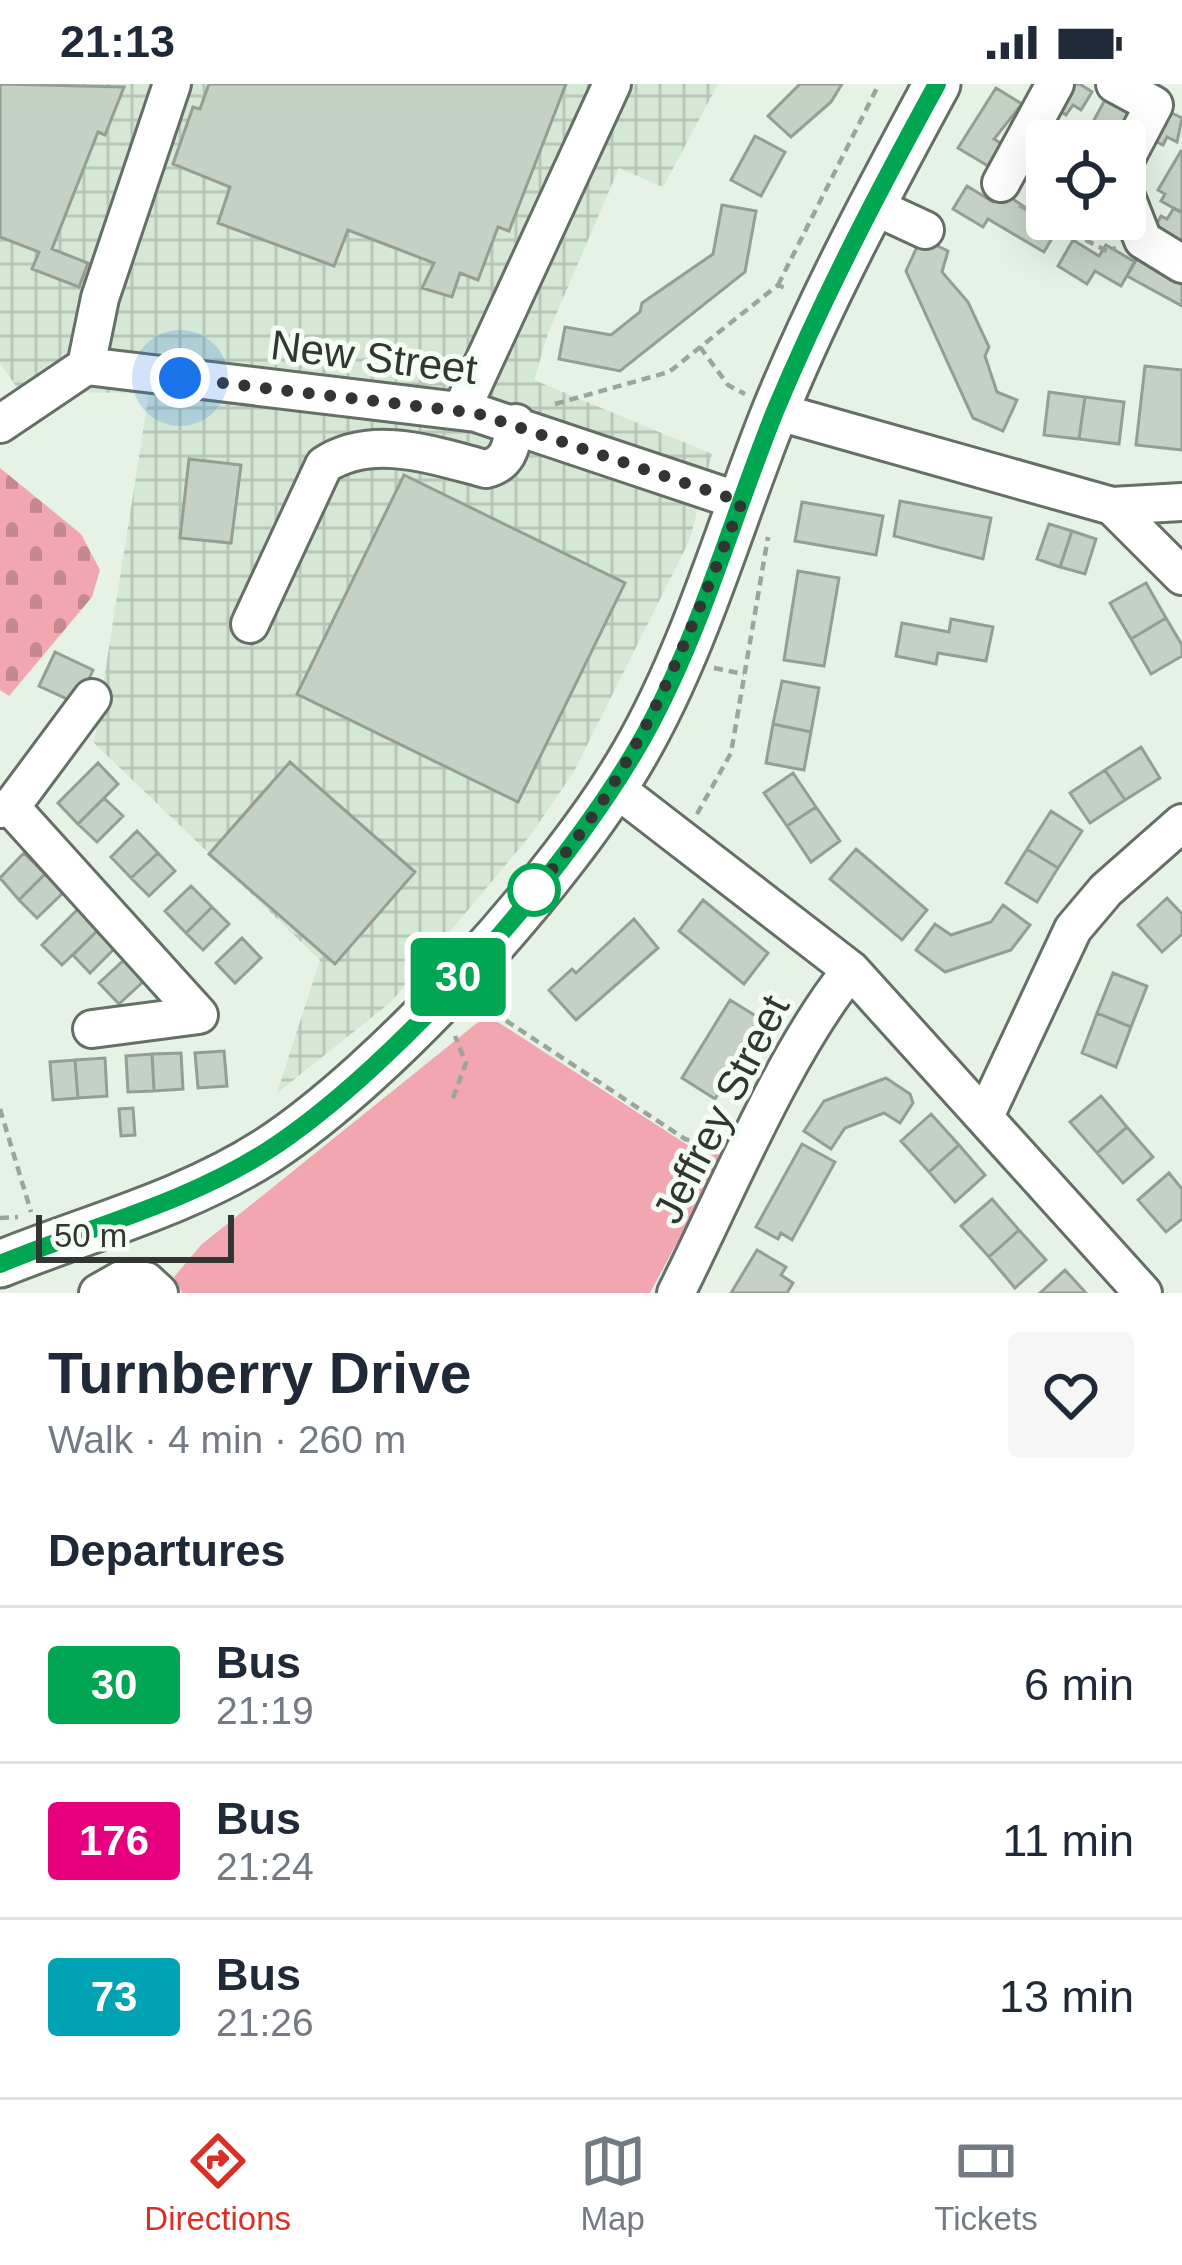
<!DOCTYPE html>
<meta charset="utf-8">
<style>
body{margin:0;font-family:Arial,sans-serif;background:#f6f6f7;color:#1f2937;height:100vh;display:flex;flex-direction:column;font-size:45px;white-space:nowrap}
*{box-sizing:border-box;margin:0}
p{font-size:39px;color:#747a83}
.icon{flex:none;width:66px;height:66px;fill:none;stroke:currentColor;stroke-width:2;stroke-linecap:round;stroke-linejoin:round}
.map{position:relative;height:1209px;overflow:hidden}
.details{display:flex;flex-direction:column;background:#fff;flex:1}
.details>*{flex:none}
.badge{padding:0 24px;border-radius:9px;font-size:42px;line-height:78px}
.fabs{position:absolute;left:1026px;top:36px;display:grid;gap:24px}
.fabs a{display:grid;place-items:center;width:120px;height:120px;border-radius:12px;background:#fff;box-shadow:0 12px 48px #0002;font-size:60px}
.scale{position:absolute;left:36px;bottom:30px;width:198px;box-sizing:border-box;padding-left:12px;border:6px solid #323632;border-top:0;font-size:33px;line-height:42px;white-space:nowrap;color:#323632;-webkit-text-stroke:9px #f4fef4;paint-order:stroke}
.you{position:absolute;width:60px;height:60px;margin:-30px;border:9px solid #fff;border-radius:50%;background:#1a73e8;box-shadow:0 0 0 18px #1a73e833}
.map>.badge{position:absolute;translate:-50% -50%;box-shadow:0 0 0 6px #fff}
h2{padding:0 48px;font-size:45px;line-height:108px}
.round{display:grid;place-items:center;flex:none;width:126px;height:126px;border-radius:12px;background:#f6f6f7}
.head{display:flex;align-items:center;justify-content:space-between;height:204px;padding:0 48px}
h1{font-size:57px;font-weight:700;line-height:90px}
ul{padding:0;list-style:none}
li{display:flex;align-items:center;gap:36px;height:156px;padding:0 48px;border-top:3px solid #e0e1e3}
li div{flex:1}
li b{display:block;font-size:45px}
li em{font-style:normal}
li .badge{min-width:132px;font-weight:700;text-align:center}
.status{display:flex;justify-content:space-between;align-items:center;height:84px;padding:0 60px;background:#fff;direction:ltr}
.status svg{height:33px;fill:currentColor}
.tabs{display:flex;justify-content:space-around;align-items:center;height:168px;border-top:3px solid #e0e1e3;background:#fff;font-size:33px;color:#747a83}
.tabs a{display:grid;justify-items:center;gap:6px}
.tabs .current{color:#d93025}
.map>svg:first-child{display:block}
</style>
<div class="status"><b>21:13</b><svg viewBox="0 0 49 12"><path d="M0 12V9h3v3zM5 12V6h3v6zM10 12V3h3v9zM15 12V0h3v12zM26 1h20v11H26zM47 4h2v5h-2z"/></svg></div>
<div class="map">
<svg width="1182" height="1209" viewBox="0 0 1182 1209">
<defs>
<pattern id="industrial-grid" width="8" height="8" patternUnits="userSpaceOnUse" patternTransform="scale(3)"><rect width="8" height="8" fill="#d5e7d5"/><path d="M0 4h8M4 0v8" fill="none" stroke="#b7c7b7"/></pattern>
<pattern id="cemetery-stones" width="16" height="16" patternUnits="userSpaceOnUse" patternTransform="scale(3)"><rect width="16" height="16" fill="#f1a6b0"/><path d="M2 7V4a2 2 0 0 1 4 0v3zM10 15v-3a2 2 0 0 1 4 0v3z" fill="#c48890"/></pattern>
</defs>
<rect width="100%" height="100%" fill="#e5f2e5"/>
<path fill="url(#industrial-grid)" d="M0 0H718L663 103 619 84 548 249 534 296 712 370 690 455 573 689 529 753 391 918 277 1009 320 876 94 659 149 309 20 308 0 279Z"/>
<path fill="url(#cemetery-stones)" d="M0 384 81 450 100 486 92 513 9 612 0 606Z"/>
<path fill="#f1a6b0" d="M487 931 689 1062 723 1072 650 1209H182L174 1193 201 1161Z"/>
<path fill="#c5d1c5" stroke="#939f93" stroke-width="3" d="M0 0 124 3 105 51 98 48 52 165 88 179 79 203 32 185 39 168 0 153Z
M209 0H566L509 147 498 143 478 196 460 189 452 213 422 204 434 179 348 146 334 182 218 139 230 103 173 80 193 23 200 25Z
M800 0H842L831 18 791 53 768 32Z
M1058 0H1080L1092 8 1081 26 1073 21 1066 31 1046 18Z
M996 4 1022 20 994 55 1002 60 988 82 958 64Z
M1106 14 1136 29 1123 54 1093 38Z
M1157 22 1182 34 1177 58 1167 53 1163 61 1143 51Z
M755 52 785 68 761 112 731 96Z
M1181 67H1182V129L1161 117 1165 110 1158 106Z
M967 102 993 118 1000 106 1036 131 1039 127 1061 139 1044 168 988 135 983 143 953 125Z
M722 121 756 127 745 188 620 287 559 275 565 243 611 251 640 228 642 219 713 170Z
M1174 124 1182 128V163L1151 150 1161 132 1167 135Z
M921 154 948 167 942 188 968 218 989 263 985 272 997 308 1017 316 1003 347 973 334 906 187Z
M1073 156 1099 172 1106 161 1135 178 1121 202 1095 187 1087 200 1058 182Z
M1139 169 1182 188V222L1127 192Z
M1145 282 1182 286V366L1136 361Z
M1049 308 1085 313 1079 355 1044 351Z
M1085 313 1124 318 1119 360 1079 355Z
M189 375 241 381 231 459 180 454Z
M404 391 625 499 518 718 297 610Z
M900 417 991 434 983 475 894 452Z
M802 418 883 432 876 471 795 457Z
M1049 440 1072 447 1060 483 1037 475Z
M1072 447 1096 455 1085 490 1060 483Z
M798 487 839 494 824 582 784 576Z
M1146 499 1166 534 1131 555 1110 519Z
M1166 534 1182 561V572L1151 590 1131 555Z
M951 535 993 543 986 577 938 569 936 580 896 572 902 539 949 548Z
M55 568 93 586 78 620 39 602Z
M782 597 819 604 811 648 773 640Z
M773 640 811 648 804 686 766 679Z
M1141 663 1160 694 1125 716 1105 686Z
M290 678 415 788 335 880 209 770Z
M98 679 118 700 78 740 58 719Z
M1105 686 1125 716 1090 739 1070 709Z
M793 689 816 723 787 742 764 709Z
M104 714 123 732 97 758 78 740Z
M816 723 840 757 811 778 787 742Z
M1051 727 1082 747 1058 784 1027 765Z
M137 747 158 769 131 794 111 773Z
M856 765 927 826 902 856 830 795Z
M1027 765 1058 784 1037 818 1006 799Z
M24 769 45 790 19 816 0 794Z
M158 769 175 787 149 812 131 794Z
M45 790 63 809 37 834 19 816Z
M191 802 212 823 186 849 165 827Z
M1167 814 1182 830V850L1162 868 1138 841Z
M703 816 768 869 744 900 679 847Z
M1003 821 1030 841 1011 866 945 888 916 866 935 840 951 851 991 838Z
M212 823 229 840 203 866 186 849Z
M78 825 99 845 62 881 42 861Z
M634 835 658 864 576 936 549 906 572 885 576 889Z
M99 845 116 863 90 889 73 871Z
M242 854 261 874 235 899 216 879Z
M126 874 146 895 119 920 99 899Z
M1113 889 1147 902 1131 943 1097 929Z
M730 916 764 937 715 1015 682 994Z
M1097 929 1131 943 1116 983 1082 969Z
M224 967 227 1002 198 1004 195 969Z
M181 969 183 1005 154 1007 152 970Z
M152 970 154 1007 128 1008 126 972Z
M105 974 107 1012 78 1014 75 976Z
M75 976 78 1014 53 1016 50 978Z
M886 994 910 1010 913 1019 900 1039 884 1029 845 1044 831 1065 804 1047 824 1017Z
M1101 1012 1127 1043 1097 1069 1070 1038Z
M133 1024 135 1051 121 1052 119 1025Z
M931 1030 959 1061 929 1088 901 1057Z
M1127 1043 1153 1073 1123 1099 1097 1069Z
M802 1060 835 1078 792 1156 781 1149 778 1155 756 1143Z
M959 1061 985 1091 955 1118 929 1088Z
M1169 1089 1182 1105V1135L1166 1148 1138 1116Z
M992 1115 1019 1146 989 1173 961 1142Z
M1019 1146 1046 1176 1015 1204 989 1173Z
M757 1166 786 1183 781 1191 793 1199 787 1209H731Z
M1065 1186 1086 1209H1040Z"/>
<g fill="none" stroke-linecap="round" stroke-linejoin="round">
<defs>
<path id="minor" d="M1115 0 1154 21 1125 76
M1001 99 1055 0
M1125 110 1143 156 1182 180
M871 121 925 146
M86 282 100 214 172 0
M461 327 612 0
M775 327 1112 422 1182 418
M0 340 86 282 476 329 742 418
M1112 422 1182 492
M250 540 324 381C373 349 435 372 486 385 510 379 511 361 516 339
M614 703 851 886 1143 1209
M11 723 92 614
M0 725 11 723 199 931 92 945
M986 1030 1073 845 1106 806 1182 739
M98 1209 121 1196 146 1197 159 1209
M676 1209C725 1112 784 968 851 886"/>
<path id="major" d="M0 1180C89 1144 186 1119 267 1067 387 989 564 793 635 669 696 563 730 439 776 325 822 213 879 107 937 0"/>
</defs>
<use href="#minor" stroke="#646f65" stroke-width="42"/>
<use href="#major" stroke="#646f65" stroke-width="51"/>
<path stroke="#9ca59c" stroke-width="4.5" stroke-dasharray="9 6" stroke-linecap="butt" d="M1019 121 1107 167 1116 164
M778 201 879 0
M700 263 728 301 745 310
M555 320 669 288 778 201 789 206
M714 584 744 590
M697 730 731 669 768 453
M481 920 685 1055 710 1062
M453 1014 466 979 455 952
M0 1025 31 1128
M0 1134 18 1133"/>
<use href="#minor" stroke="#fff" stroke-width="36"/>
<use href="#major" stroke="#fff" stroke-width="45"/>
</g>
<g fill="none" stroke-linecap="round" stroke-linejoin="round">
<defs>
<path id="line" d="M0 1180C89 1143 186 1119 267 1067 397 983 580 775 652 637 704 539 734 428 776 325 823 213 879 106 937 0"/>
</defs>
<use href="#line" stroke="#fff" stroke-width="27"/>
<use href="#line" stroke="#00a651" stroke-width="18"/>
<path stroke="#323632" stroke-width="12" stroke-dasharray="0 21.6" d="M180 294 476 329 742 418C686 557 637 694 534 806"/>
</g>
<circle fill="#fff" stroke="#00a651" stroke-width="6" cx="534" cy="806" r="24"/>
<g text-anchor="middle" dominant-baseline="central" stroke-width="10" stroke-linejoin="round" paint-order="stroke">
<g font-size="42" fill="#323632" stroke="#f4fef4">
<text transform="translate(374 273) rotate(7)">New Street</text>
<text transform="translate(721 1025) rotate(-63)">Jeffrey Street</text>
</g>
</g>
</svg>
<div class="fabs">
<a><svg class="icon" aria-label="locate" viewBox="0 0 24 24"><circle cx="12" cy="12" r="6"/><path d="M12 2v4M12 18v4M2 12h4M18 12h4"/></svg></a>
</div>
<div class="scale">50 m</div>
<div class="you" style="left:180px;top:294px"></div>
<b class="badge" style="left:458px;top:893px;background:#00a651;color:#fff">30</b>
</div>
<section class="details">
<div class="head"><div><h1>Turnberry Drive</h1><p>Walk · 4 min · 260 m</p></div><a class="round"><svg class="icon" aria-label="heart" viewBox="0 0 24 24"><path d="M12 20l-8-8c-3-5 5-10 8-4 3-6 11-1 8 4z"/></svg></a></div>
<h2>Departures</h2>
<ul>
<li><span class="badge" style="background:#00a651;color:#fff">30</span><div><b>Bus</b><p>21:19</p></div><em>6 min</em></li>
<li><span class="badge" style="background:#e6007e;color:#fff">176</span><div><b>Bus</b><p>21:24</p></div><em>11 min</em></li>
<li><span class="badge" style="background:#00a3b4;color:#fff">73</span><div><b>Bus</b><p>21:26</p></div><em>13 min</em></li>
</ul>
</section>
<nav class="tabs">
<a class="current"><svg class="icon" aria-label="directions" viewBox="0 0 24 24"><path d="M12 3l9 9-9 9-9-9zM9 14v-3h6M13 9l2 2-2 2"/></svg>Directions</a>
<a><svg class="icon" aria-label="map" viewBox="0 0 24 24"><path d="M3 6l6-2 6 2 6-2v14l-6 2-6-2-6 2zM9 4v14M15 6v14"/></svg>Map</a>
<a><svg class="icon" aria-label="tickets" viewBox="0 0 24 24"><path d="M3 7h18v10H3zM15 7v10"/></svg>Tickets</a>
</nav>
